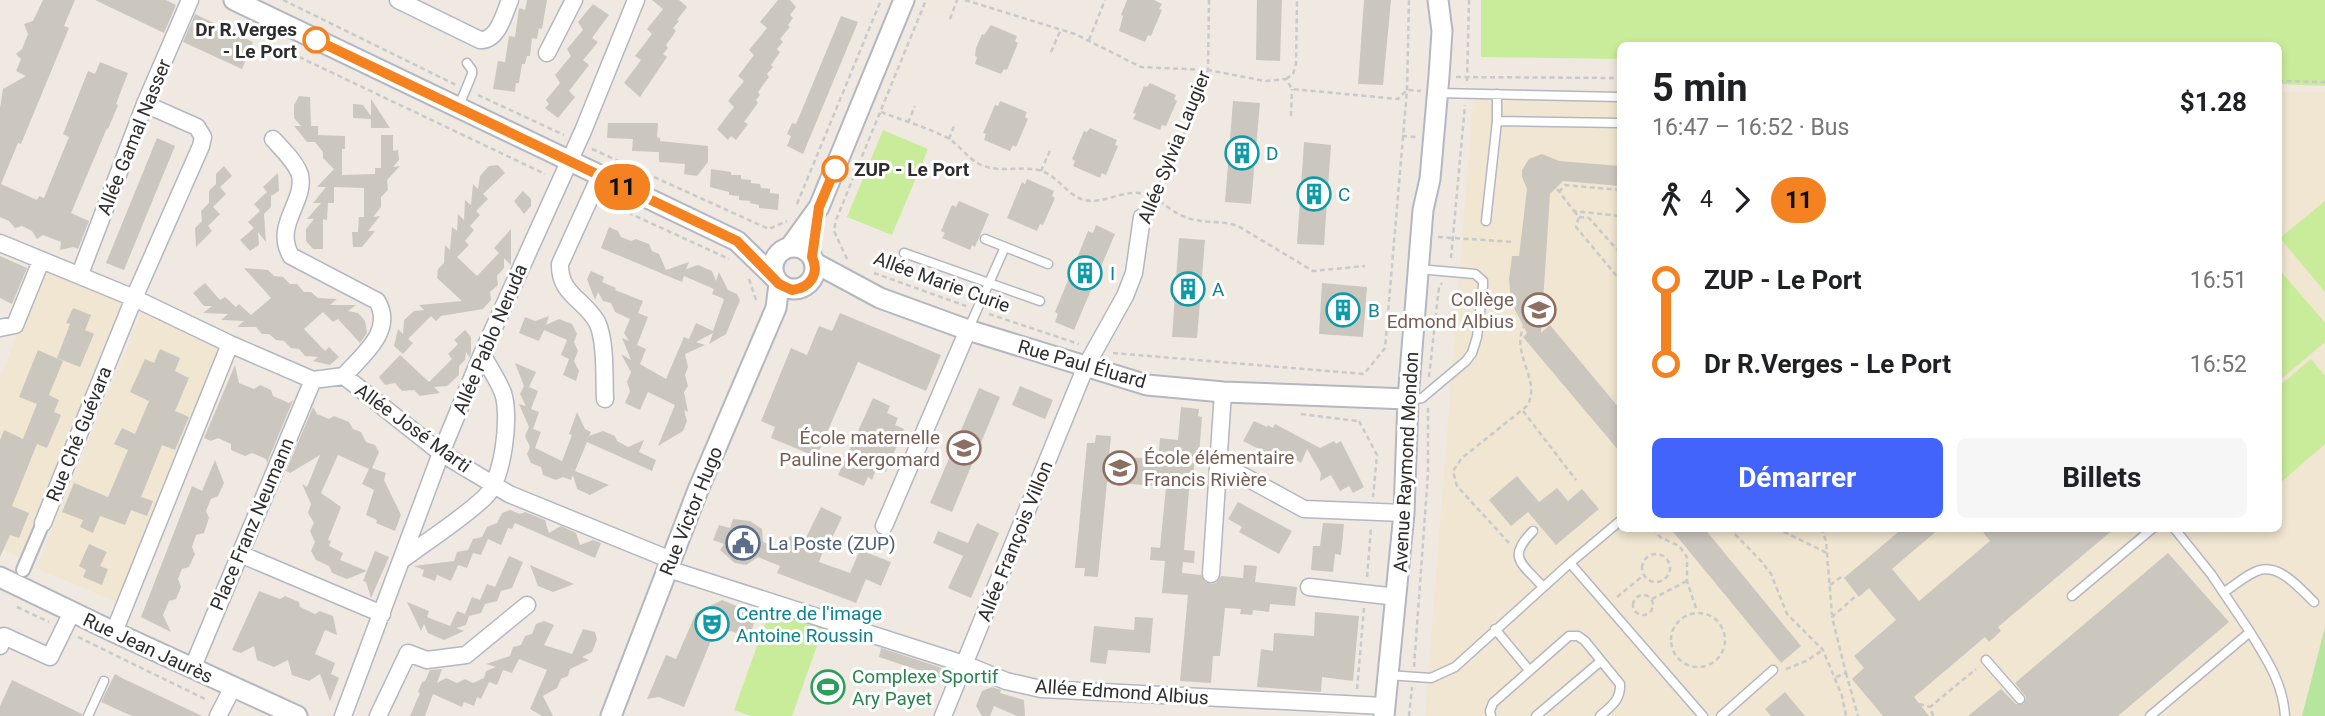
<!DOCTYPE html>
<html lang="fr">
<meta charset="utf-8">
<style>
body{margin:0;font-family:Roboto,sans-serif;background:#f6f6f6;color:#202124;height:100vh;display:flex;flex-direction:column;font-size:26px;white-space:nowrap}
*{box-sizing:border-box;margin:0}
p{font-size:23px;color:#757577}
.icon{flex:none;width:38px;height:38px;fill:none;stroke:currentColor;stroke-width:2;stroke-linecap:round;stroke-linejoin:round}
.map{position:relative;flex:1;overflow:hidden}
.side{position:absolute;left:1617px;top:42px;width:665px;height:490px;display:flex;flex-direction:column;background:#fff;border-radius:10px;box-shadow:0 4px 10px #0003}
.side>*{flex:none}
.badge{padding:0 14px;border-radius:23px;font-size:24px;line-height:46px}
.map>.badge{position:absolute;translate:-50% -50%;box-shadow:0 0 0 4px #fff}
.legs{display:flex;align-items:center;gap:10px;height:77px;padding:0 35px;font-size:23px}
.legs p{margin-inline-start:auto}
.headline{display:flex;align-items:center;justify-content:space-between;height:119px;padding:0 35px}
h1{font-size:38px;font-weight:700;line-height:52px}
.primary-button{display:flex;gap:14px;margin-top:auto;padding:14px 35px}
.primary-button a{flex:1;height:80px;border-radius:10px;background:#4264fb;color:#fff;font-size:28px;font-weight:700;line-height:80px;text-align:center}
.primary-button a+a{background:#f6f6f6;color:#202124}
ul{padding:0 35px;list-style:none}
li{display:flex;align-items:center;gap:24px;height:84px;font-size:26px}
li i{display:grid;place-items:center;width:10px;height:100%;margin:0 9px;background:currentColor}
li i::after{content:'';width:18px;height:18px;margin:-9px;border:5px solid;border-radius:50%;background:#fff}
li p{margin-inline-start:auto}
li:first-child i{background:linear-gradient(#0000 50%,currentColor 0)}
li:last-child i{background:linear-gradient(currentColor 50%,#0000 0)}
.map>svg:first-child{display:block}
</style>
<div class="map">
<svg width="2325" height="716" viewBox="0 0 2325 716">
<rect width="100%" height="100%" fill="#efe9e1"/>
<path fill="#f0e6d1" d="M1474 89 1620 90V528H2278L2279 92H2325V627L2302 716H1425Z
M43 269 125 303 20 557 0 548V378Z
M141 313 226 349 121 604 36 568Z"/>
<path fill="#b6e59e" d="M2325 627V716H2302Z"/>
<path fill="#c9ec9a" d="M1481 0H2325V86L2279 84 2278 46H1620V59L1481 57Z
M883 130 928 149 892 235 847 217Z
M2325 201V292L2280 238Z
M2278 268 2325 323V342L2279 381Z
M2311 359 2325 376V444L2279 484V386Z
M770 610 823 629 792 716H751L734 710Z"/>
<path fill="#cbc7bf" d="M43 0H75L64 26 69 28 21 144 18 143 1 184 37 200 39 196 44 198 69 137 63 134 88 71 95 74 100 62 128 73 116 104 118 105 108 129 107 128 71 213 89 221 78 249 74 247 60 250 61 242 43 235 37 239 32 231 22 226 15 228 9 221 0 217V108L3 89 26 76 16 71 21 59 16 54 22 49 28 34 24 24 33 21Z
M95 0H166L176 5 164 33Z
M527 0H547L542 29 539 28 537 39 532 38 530 56H527L525 64H522L519 83H516L515 92 493 89 498 61 505 62 509 36 515 37 519 8 525 10Z
M652 0H679L687 7 677 20 679 21 673 28 676 31 666 45 668 48 663 54 667 57 640 97 624 83 641 60 635 56 652 34 647 29 663 9Z
M778 0H790L796 7 790 15 793 18 788 25 790 27 780 39 783 42 777 49 780 52 771 65 773 67 767 74 769 77 758 92 760 95 756 100 758 103 744 122 748 124 736 140 731 136 728 140 717 129 734 107 728 101 744 81 738 76 754 55 749 50 767 28 760 22Z
M1127 0H1154L1162 4 1159 9 1162 10 1151 36 1148 35 1145 42 1119 31 1123 16 1121 15Z
M1257 0H1282L1280 61 1256 60Z
M1364 0H1391L1383 85 1358 84Z
M593 4 609 15 592 38 598 42 583 60 589 65 569 91 575 97 558 118 545 108 549 104 546 100 560 83 555 75 571 56 567 49 583 30 578 22Z
M195 14 253 42 242 69 183 42Z
M841 16 858 22 803 154 787 146 791 136 787 134 792 123 796 124Z
M991 25 1017 36 1015 41 1018 43 1007 70 1004 69 1001 74 975 64 977 57 975 56 976 48 982 34 984 35Z
M1150 83 1176 95 1174 99 1177 101 1166 126 1162 125 1160 130 1133 119 1136 114 1133 113 1144 86 1147 87Z
M299 96 310 97 311 126H318V135L345 136V149H342V175L375 174V168H381V135H393V151L398 150 399 160 393 167 400 166 387 180 388 190 381 197V207L373 217 380 216 368 231H375L362 247H353L352 232H358L359 217H364V188L334 187V203H328L327 220 323 219V249H313L306 241V229L314 219H307L321 203H313L326 187H317L334 169 323 158V152L315 142H307L294 126H301L294 118V105Z
M371 99 390 128H371V119L353 118V104L363 105 371 116Z
M1000 101 1027 112 1025 117 1028 119 1016 147 1013 145 1010 151 984 140 986 134 983 133 995 105 998 106Z
M1233 101 1260 103 1251 204 1225 202Z
M608 123H658L657 137 660 138V141L708 146V162L697 176 684 174 685 164 659 162V152L632 151 633 139 607 138Z
M1090 128 1117 140 1115 145 1118 146 1106 175 1102 173 1100 178 1073 166 1075 161 1072 159 1084 131 1087 132Z
M157 138 175 146 124 270 106 263Z
M1304 142 1331 145 1324 245 1297 244Z
M1542 154 1559 161 1620 166V186L1563 181 1550 194 1541 333 1550 325 1620 409V452L1523 337 1527 333 1511 302 1509 279 1512 256H1519L1527 189 1522 177V170L1529 159Z
M498 165 505 173 483 194 488 199 476 211 480 215 470 226 474 230 465 241 469 245 457 257 477 276 499 253 494 248 511 229V265L504 258V268L497 276 498 285 490 292 491 300 483 309 441 316 436 321 431 316 408 339 413 343 403 354 394 346 398 329 403 334 404 320 414 311 424 310 419 305 462 301 437 278 438 269 444 263 445 245 450 250 452 227 457 231 458 214 464 220 465 200 471 205 473 184 478 189 480 176 489 166Z
M224 166 232 176 220 187 226 194 213 207 220 214 208 226 212 231 196 247 195 228 202 221 201 211 209 203V191L216 184V174Z
M711 169 731 172V175H741V179L751 180V183L760 184 761 188 770 189V193L779 194 778 210 759 208V205L750 203V201L739 200V196L729 195V192L710 187Z
M278 173 279 191 271 196V207L264 214 266 242 258 232 259 245 250 251 240 240 254 228 248 222 260 211 254 204 267 192 263 187Z
M1027 179 1054 191 1052 196 1055 198 1043 225 1040 224 1037 231 1007 218 1022 182 1025 184Z
M523 191 531 199V206L524 214 514 201Z
M959 201 989 214 975 247 972 245 970 250 942 238 945 233 941 231 952 205 956 207Z
M1096 225 1115 234 1074 330 1055 322 1058 314 1055 312 1088 231 1093 233Z
M609 227 618 231 621 237 631 241 636 239 649 244 652 251 659 254 666 270 689 262 686 269 698 265 712 271 716 281 719 272 728 290 737 294 740 300 726 334 709 344 713 333 696 342 705 345 685 354 688 367 685 375 688 386 684 392 688 412 684 410 687 421 683 431 658 446 675 405 648 392 640 410 625 403 630 391 627 382 631 372 621 354 631 360 622 338 629 341 624 333 630 319 615 312 611 303 603 301 598 292 595 300 587 279 591 271 604 277 602 282 616 288 615 290 643 301 638 313 648 317 637 345 646 349 640 364 666 379 684 337 689 339 696 323 713 331 724 299 712 294 714 289 684 276 682 282 601 248Z
M1179 238 1205 240 1197 338 1172 337Z
M0 256 27 268 12 304 0 298Z
M244 268 268 270 274 276 283 277 290 284H297L304 292H311L318 298 337 299 330 305H356L348 311 358 313 365 321 367 333 360 343 338 319 333 322 323 312 304 329 325 351 329 347 339 357 330 365 313 361 318 357 305 356 299 349 291 348 284 341 276 340 269 334H262L256 327H237L244 321 221 320 228 314 203 313 212 306H204L193 293 205 283 220 300 225 297 236 307 239 304 251 315 271 298Z
M1322 283 1367 287 1363 337 1319 334Z
M73 308 91 315 85 330 94 334 80 367 57 358 70 324 66 323Z
M840 313 941 355 926 391 858 362 818 453 813 452 812 455 771 438 775 427 761 421 791 348 807 355 819 326 832 331Z
M549 316 546 325 559 319 572 324 577 334 574 342 578 351 574 361 579 371 576 381 563 375 569 359 561 355 567 340 544 330 539 341 519 333 525 317 535 321Z
M465 330 471 337V354L469 357 466 352 465 360 459 366V375L447 386 434 387 440 393 420 396 414 390 402 391 395 383 385 385 379 377 400 355 429 382 452 359 448 354 458 344 454 340Z
M160 349 180 358 175 371 189 378 175 411 189 417 175 450 162 445 141 497 153 501 147 516 131 510 125 525 100 516 93 533 80 527 83 520 62 512 74 483 108 497 128 450 114 444 122 428 135 434 149 401 130 392 145 359 154 363Z
M38 350 63 361 49 395 59 400 54 412 61 415 47 448 37 444 12 506 29 513 19 538 10 535 0 557V440L4 430 23 439 37 404 19 397Z
M515 363 536 372 529 387 538 391 531 409 539 412 533 429 541 432 535 448 562 461 572 435 569 434 577 412 585 429 591 432 589 436 603 431 615 436 617 441 628 447 644 440 639 452 656 460 652 471 587 442 575 471 609 485 590 495 577 489 573 475 571 480 563 477 556 480 543 475 541 467 531 463 527 454 530 447 525 436 529 427 519 404 526 406 520 394 524 386Z
M235 365 239 383 254 389 260 385 271 390 273 396 289 403 293 400 267 463 266 459 252 453 245 456 231 450V444L218 438 211 441 204 438Z
M1020 386 1053 400 1045 419 1012 405Z
M979 388 1000 397 952 512 930 503Z
M873 398 890 406 887 413 898 418 895 425 904 429 886 472 877 467 872 480 868 477 864 486 838 475Z
M313 407 317 414 329 419 334 416 349 422 353 429 361 432 366 442 375 445 379 452 372 468 386 473 384 480 401 515 395 531 376 523 377 520 366 515 374 490 362 484 369 469 338 455 321 493 341 507 328 540 331 541 329 546 343 553 340 560 367 571 347 579 332 573 329 566 316 560 311 551 315 542 310 531 314 523 308 513 311 504 302 484 307 487 320 455 290 473 286 471Z
M1181 407 1199 409 1198 416 1202 417 1199 455H1195L1193 478H1190L1184 550 1195 551 1194 563 1183 562 1182 573 1201 575 1205 582 1211 584 1216 583 1221 576 1243 578 1244 565 1257 566 1255 582 1297 587 1295 606 1270 604 1269 612 1253 610 1252 615 1240 614 1241 609 1225 608 1220 656H1213L1211 683 1180 681 1188 595 1162 593 1165 561 1150 560 1151 547 1160 548 1166 487 1107 482 1098 577 1084 576 1085 568H1075L1087 443H1095L1096 435 1111 436 1109 456 1158 459 1160 438 1178 440Z
M1254 421 1267 427 1268 425 1273 428 1275 424 1320 448 1334 441 1336 444 1341 441 1364 487 1353 493 1349 486 1340 491 1331 475 1320 481 1321 473 1307 449 1301 463 1294 459 1291 465 1243 441Z
M215 460 224 483 218 496 211 499 206 511 209 518 204 533 196 535 192 547 195 554 189 567 182 569 178 579 181 587 176 599 169 601 163 615 171 632 141 617 192 486 202 491Z
M1517 476 1539 502 1557 488 1568 501 1582 489 1599 509 1556 545 1528 512 1511 526 1489 500Z
M1238 502 1292 531 1279 554 1239 532 1242 527 1228 519Z
M821 507 842 517 832 538 829 536 819 562 850 573 860 550 891 562 881 586 866 579 856 603 777 573 780 566 758 557 746 565 735 563 720 550 724 544 713 540 719 525 730 528 733 519 750 521 762 529 763 542 783 550 790 536 804 542Z
M510 510 520 514 525 512 545 520 549 533 561 526 576 533 580 545 593 540 601 543 595 558 515 523 512 529 508 528 501 545 488 539 481 555 473 553 467 568 458 565 451 581 437 575 435 581 422 576 424 570 414 566 454 561 457 552 468 550 473 539 482 537 487 527 497 523 502 513Z
M977 523 999 533 971 598 948 588 963 556 933 543 938 531 968 543Z
M1323 523 1344 524 1341 555 1335 554 1333 572 1311 570 1313 546H1320Z
M1670 528H1704L1801 646 1781 663Z
M1903 528H1940L1892 569 1919 601 1990 541 1980 528H2115L1998 627 2001 631 1989 642 1985 637 1914 697 1929 716H1883L1852 679 1864 668 1854 656 1896 620 1869 588 1859 597 1844 578Z
M89 544 107 552 100 566 108 569 102 585 83 577 86 570 79 566Z
M375 551 389 557 371 598 366 582 363 581Z
M2168 553 2229 622 2118 716H1968L2001 689 2016 704H2024L2026 697 2015 683Z
M509 556 523 562 512 588 501 591 497 601 485 604 481 613 469 616 466 625 456 628 464 631 444 640 428 633 424 624 421 631 407 602 429 611 427 617 450 626 457 611 465 614 472 597 480 600 487 584 495 587Z
M530 565 574 584 553 592 538 586Z
M259 591 280 599 285 596 299 602 300 607 315 614 320 611 333 616 337 635 325 630 315 654 335 663 331 674 339 678 330 701 320 674 309 681 292 675 288 660 274 667 257 660 254 646 241 653 232 650Z
M722 600 757 614 749 638 731 631 712 638 684 707 659 697 647 699 666 655 676 659 696 613Z
M1315 612 1359 616 1353 681 1322 677 1321 692 1257 687 1261 649 1273 651 1274 633 1314 636Z
M1135 617 1153 618 1150 653 1108 650 1106 664 1090 662 1094 626 1134 630Z
M544 621 554 625 544 645 572 654 583 629 595 632 597 639 592 652 582 657 589 660 570 669 568 676 561 679 557 688 543 696 553 716H542L530 709 547 670 519 659 512 673 503 670 497 685 489 682 481 699 477 697 474 706 464 702 462 707 433 694 425 716H410L420 693 418 692 422 682 425 681 430 670 442 669 437 683 446 678 457 683 465 679 473 683 484 678 486 671 496 667 486 664 510 656 513 647 521 645 525 636 532 634 536 624Z
M881 648 945 669 942 678 879 657Z
M115 674 122 678 202 716H132L101 702Z
M12 680 82 714 81 716H0V706Z
M992 687 1001 690 1000 693 1024 700 1025 716H1017L994 706 990 716H982L976 706 982 691Z
M1785 692 1805 716H1771L1765 709Z"/>
<g fill="none" stroke-linecap="round" stroke-linejoin="round">
<defs>
<path id="service" d="M1438 93 1620 97
M459 106 472 74V70L467 63
M1497 121 1620 123
M1486 221 1497 121V94
M985 239 1048 264
M904 253 1040 301
M968 330 1005 247
M1410 400 1422 398 1466 361 1472 353 1477 337 1483 286V281L1475 274 1418 269
M2174 528 2211 574 2250 632
M1533 531C1506 558 1522 563 1543 587
M1570 563 1703 716
M2224 592C2234 586 2246 575 2257 571 2279 562 2300 589 2314 602
M2072 596 2153 528
M1495 629 1529 670
M1986 660 2020 699
M1387 675 1431 678 1455 667 1570 563 1620 521
M88 716 104 681
M1491 716 1490 711 1493 703 1569 636H1578L1585 641 1620 684C1621 700 1611 706 1600 716
M1536 716 1601 661
M1721 716 1773 670
M2150 716 2250 632C2267 660 2283 683 2285 716"/>
<path id="pedestrian" d="M23 570 43 523"/>
<path id="minor" d="M398 0 480 40C498 41 504 14 510 0
M547 53 574 0
M273 139C282 149 296 162 300 175 306 202 273 225 291 256L377 301C395 331 362 355 344 376
M600 176 560 264C559 294 584 299 597 322 606 340 604 378 605 399
M0 243 134 298 230 344 313 380 344 376 441 453 509 494 671 560
M80 274 145 104 190 0
M0 328 15 325 41 261
M1218 462 1304 509 1404 513
M43 523 134 298 201 146 203 137 197 127 145 104
M884 526 968 330
M240 554 382 614
M402 560C428 540 461 520 485 497 503 480 511 417 503 393 498 380 489 367 482 354
M668 569 964 664 1006 681 1041 689 1384 706
M1211 574 1223 392
M1309 587 1397 597
M114 632 230 344
M0 646 4 636 50 657 72 612
M192 669 313 380
M218 716 233 687
M343 716 441 453 482 354 583 131 636 0
M378 716 408 653 427 660 466 655 527 605
M943 716 1086 366 1125 296 1134 273 1142 217"/>
<path id="tertiary" d="M234 0 737 241 775 278
M773 268a21 21 0 1 1 42 0a21 21 0 1 1-42 0Z
M790 247 819 207 904 0
M815 263 880 298 968 330 1147 385 1223 392 1408 399
M0 577 114 632 297 716
M611 716 698 490 776 308 779 284
M1384 716 1404 513 1408 399 1423 210 1430 179 1439 76 1442 31 1438 0"/>
</defs>
<use href="#service" stroke="#b4b7c1" stroke-width="11"/>
<use href="#pedestrian" stroke="#b4b7c1" stroke-width="16"/>
<use href="#minor" stroke="#b4b7c1" stroke-width="19"/>
<use href="#tertiary" stroke="#b4b7c1" stroke-width="23"/>
<path stroke="#c9c9c9" stroke-width="2.5" stroke-dasharray="5 3.5" stroke-linecap="butt" d="M283 0 456 85
M965 0 1075 34 1141 67 1208 70 1265 81 1286 79 1292 89 1398 99 1407 90 1421 91
M950 19 957 0
M1089 40 1105 0
M276 46 545 174
M1051 52 1061 29
M1456 77 1620 78
M1286 79 1293 74 1296 64 1297 0
M1467 81 1469 0
M2278 81 2325 82
M478 95 564 135
M881 112C902 120 925 127 946 137 960 144 968 161 984 166 1003 173 1023 165 1042 171 1058 177 1066 193 1081 199 1101 206 1119 191 1139 193 1159 195 1168 211 1185 217 1202 224 1221 220 1238 226L1313 271 1365 266
M1291 116 1292 89
M908 123 915 106
M1402 136 1416 137
M949 139 955 123
M592 149 769 229 787 221
M1041 171 1051 148
M1557 189 1574 211 1620 216
M1559 192 1565 185 1620 190
M605 202 729 259
M797 204 881 0
M1148 204 1183 136 1208 70 1209 0
M1574 211 1579 217 1576 227 1620 280
M1579 217 1589 218 1620 253
M1438 237 1514 242
M1451 258 1465 105
M847 259 834 231 836 220 926 0
M874 273 966 306
M749 279 757 303
M989 314 1079 344
M1113 353 1364 374 1385 348 1407 90 1409 0
M1429 377 1439 287 1442 283
M1523 411 1576 480
M1301 414 1357 421
M1359 421 1377 455 1373 497
M1653 528 1660 537 1679 546 1687 557V581L1697 611
M1729 528 1761 561 1771 574 1787 614 1823 650 1842 696 1846 716
M1776 528 1827 553
M1821 528 1826 541 1832 615
M1509 543 1457 486 1453 471 1462 458 1527 406C1543 379 1507 352 1526 323
M1642 568a14 14 0 1 1 28 0a14 14 0 1 1-28 0Z
M1367 577 1371 528
M1830 585 1841 577
M1633 605a10 10 0 1 1 20 0a10 10 0 1 1-20 0Z
M1617 597 1644 575
M1652 599 1687 581
M17 607 49 622
M1671 640a27 27 0 1 1 54 0a27 27 0 1 1-54 0Z
M78 637 207 700
M1414 667 1428 473V408
M1786 669 1806 661 1823 650
M1846 673 1858 716
M1836 677 1846 673 1832 617 1857 595
M1357 689 1364 608
M1919 704 1930 707
M1409 716 1412 687
M1933 716 1930 707 1976 669"/>
<use href="#service" stroke="#fff" stroke-width="8"/>
<use href="#pedestrian" stroke="#fff" stroke-width="12"/>
<use href="#minor" stroke="#fff" stroke-width="16"/>
<use href="#tertiary" stroke="#fff" stroke-width="19"/>
</g>
<g fill="none" stroke-linecap="round" stroke-linejoin="round">
<defs>
<path id="line-1" d="M316 40 737 241 779 284 792 290C810 288 820 274 812 257L819 207 835 169"/>
</defs>
<use href="#line-1" stroke="#fff" stroke-width="16"/>
<use href="#line-1" stroke="#f58220" stroke-width="10"/>
</g>
<defs>
<symbol id="building-ring" viewBox="-11 -11 22 22"><circle r="9.5" fill="#fff" stroke="#0f9aa8" stroke-width="1.5"/><path d="M-4-6H4V6H1V3H-1V6H-4ZM-2.5-4.3h1.7v1.8h-1.7ZM.8-4.3h1.7v1.8H.8ZM-2.5-1h1.7V.8h-1.7ZM.8-1h1.7V.8H.8Z" fill="#0f9aa8"/></symbol>
<symbol id="school-ring" viewBox="-11 -11 22 22"><circle r="9.5" fill="#fff" stroke="#8d6e63" stroke-width="1.5"/><path d="M0-5L7-2L0 1L-7-2ZM-4 1L0 2.5L4 1V4Q0 6-4 4Z" fill="#8d6e63"/></symbol>
<symbol id="civic-ring" viewBox="-11 -11 22 22"><circle r="9.5" fill="#fff" stroke="#5c6f8a" stroke-width="1.5"/><path d="M-.6-6.5H3V-4.5H.6V-3L4-1V1h2V6H-6V1h2V-1L-.6-3ZM-1.2 2.5V6h2.4V2.5Z" fill="#5c6f8a"/></symbol>
<symbol id="theatre-ring" viewBox="-11 -11 22 22"><circle r="9.5" fill="#fff" stroke="#0f9aa8" stroke-width="1.5"/><path d="M-5-5.5Q0-4 5-5.5V0Q5 5 0 6Q-5 5-5 0ZM-3.3-2.5H-1v1.5H-3.3ZM1-2.5H3.3v1.5H1ZM-2.8 1Q0 5.5 2.8 1Z" fill="#0f9aa8"/></symbol>
<symbol id="stadium-ring" viewBox="-11 -11 22 22"><circle r="9.5" fill="#fff" stroke="#2e9e5b" stroke-width="1.5"/><path d="M0-5a6.5 5 0 1 0 0 10a6.5 5 0 1 0 0-10ZM-3.5-1.8h7v3.6h-7Z" fill="#2e9e5b"/></symbol>
</defs>
<g fill-rule="evenodd">
<use href="#building-ring" x="1223" y="134" width="38" height="38"/>
<use href="#building-ring" x="1295" y="175" width="38" height="38"/>
<use href="#building-ring" x="1066" y="254" width="38" height="38"/>
<use href="#building-ring" x="1169" y="270" width="38" height="38"/>
<use href="#building-ring" x="1324" y="291" width="38" height="38"/>
<use href="#school-ring" x="1520" y="291" width="38" height="38"/>
<use href="#school-ring" x="945" y="429" width="38" height="38"/>
<use href="#school-ring" x="1101" y="449" width="38" height="38"/>
<use href="#civic-ring" x="724" y="524" width="38" height="38"/>
<use href="#theatre-ring" x="693" y="605" width="38" height="38"/>
<use href="#stadium-ring" x="809" y="668" width="38" height="38"/>
</g>
<g fill="#fff" stroke="#f58220" stroke-width="3.5">
<circle cx="316" cy="40" r="12"/>
<circle cx="835" cy="169" r="12"/>
</g>
<g text-anchor="middle" dominant-baseline="central" stroke-width="6" stroke-linejoin="round" paint-order="stroke">
<g font-size="19" font-weight="bold" fill="#2e2e2e" stroke="#fff" text-anchor="end">
<text x="297" y="29">Dr R.Verges<tspan x="297" dy="22">- Le Port</tspan></text>
<text x="854" y="169" text-anchor="start">ZUP - Le Port</text>
</g>
<g font-size="19" fill="#2e2e2e" stroke="#fff">
<text transform="translate(134 137) rotate(-68)">Allée Gamal Nasser</text>
<text transform="translate(1174 147) rotate(-68)">Allée Sylvia Laugier</text>
<text transform="translate(942 282) rotate(20)">Allée Marie Curie</text>
<text transform="translate(490 339) rotate(-67)">Allée Pablo Neruda</text>
<text transform="translate(1082 364) rotate(16)">Rue Paul Éluard</text>
<text transform="translate(413 428) rotate(36)">Allée José Marti</text>
<text transform="translate(79 434) rotate(-68)">Rue Ché Guévara</text>
<text transform="translate(1406 462) rotate(-87)">Avenue Raymond Mondon</text>
<text transform="translate(691 511) rotate(-68)">Rue Victor Hugo</text>
<text transform="translate(252 524) rotate(-67)">Place Franz Neumann</text>
<text transform="translate(1015 541) rotate(-68)">Allée François Villon</text>
<text transform="translate(148 648) rotate(25)">Rue Jean Jaurès</text>
<text transform="translate(1122 692) rotate(4)">Allée Edmond Albius</text>
</g>
<g font-size="19" fill="#0d838f" stroke="#fff" text-anchor="start">
<text x="1266" y="153">D</text>
<text x="1338" y="194">C</text>
<text x="1110" y="273">I</text>
<text x="1212" y="289">A</text>
<text x="1368" y="310">B</text>
<text x="736" y="613">Centre de l'image<tspan x="736" dy="22">Antoine Roussin</tspan></text>
</g>
<g font-size="19" fill="#785e54" stroke="#fff" text-anchor="end">
<text x="1514" y="299">Collège<tspan x="1514" dy="22">Edmond Albius</tspan></text>
<text x="940" y="437">École maternelle<tspan x="940" dy="22">Pauline Kergomard</tspan></text>
<text x="1144" y="457" text-anchor="start">École élémentaire<tspan x="1144" dy="22">Francis Rivière</tspan></text>
</g>
<g font-size="19" fill="#4e5e75" stroke="#fff" text-anchor="start">
<text x="768" y="543">La Poste (ZUP)</text>
</g>
<g font-size="19" fill="#27864d" stroke="#fff" text-anchor="start">
<text x="852" y="676">Complexe Sportif<tspan x="852" dy="22">Ary Payet</tspan></text>
</g>
</g>
</svg>
<b class="badge" style="left:622px;top:187px;background:#f58220;color:#111">11</b>
<section class="side">
<div class="headline"><div><h1>5 min</h1><p>16:47 – 16:52 · Bus</p></div><b>$1.28</b></div>
<div class="legs"><svg class="icon" aria-label="walk" viewBox="0 0 24 24"><circle cx="13" cy="4" r="2"/><path d="M13 8l-2 6 4 7M11 14l-3 7M7 12l3-4h3l4 4"/></svg>4<svg class="icon" aria-label="forward" viewBox="0 0 24 24"><path d="M9 5l7 7-7 7"/></svg><b class="badge" style="background:#f58220;color:#111">11</b></div>
<ul>
<li><i style="color:#f58220"></i><b>ZUP - Le Port</b><p>16:51</p></li>
<li><i style="color:#f58220"></i><b>Dr R.Verges - Le Port</b><p>16:52</p></li>
</ul>
<div class="primary-button"><a>Démarrer</a><a>Billets</a></div>
</section>
</div>
